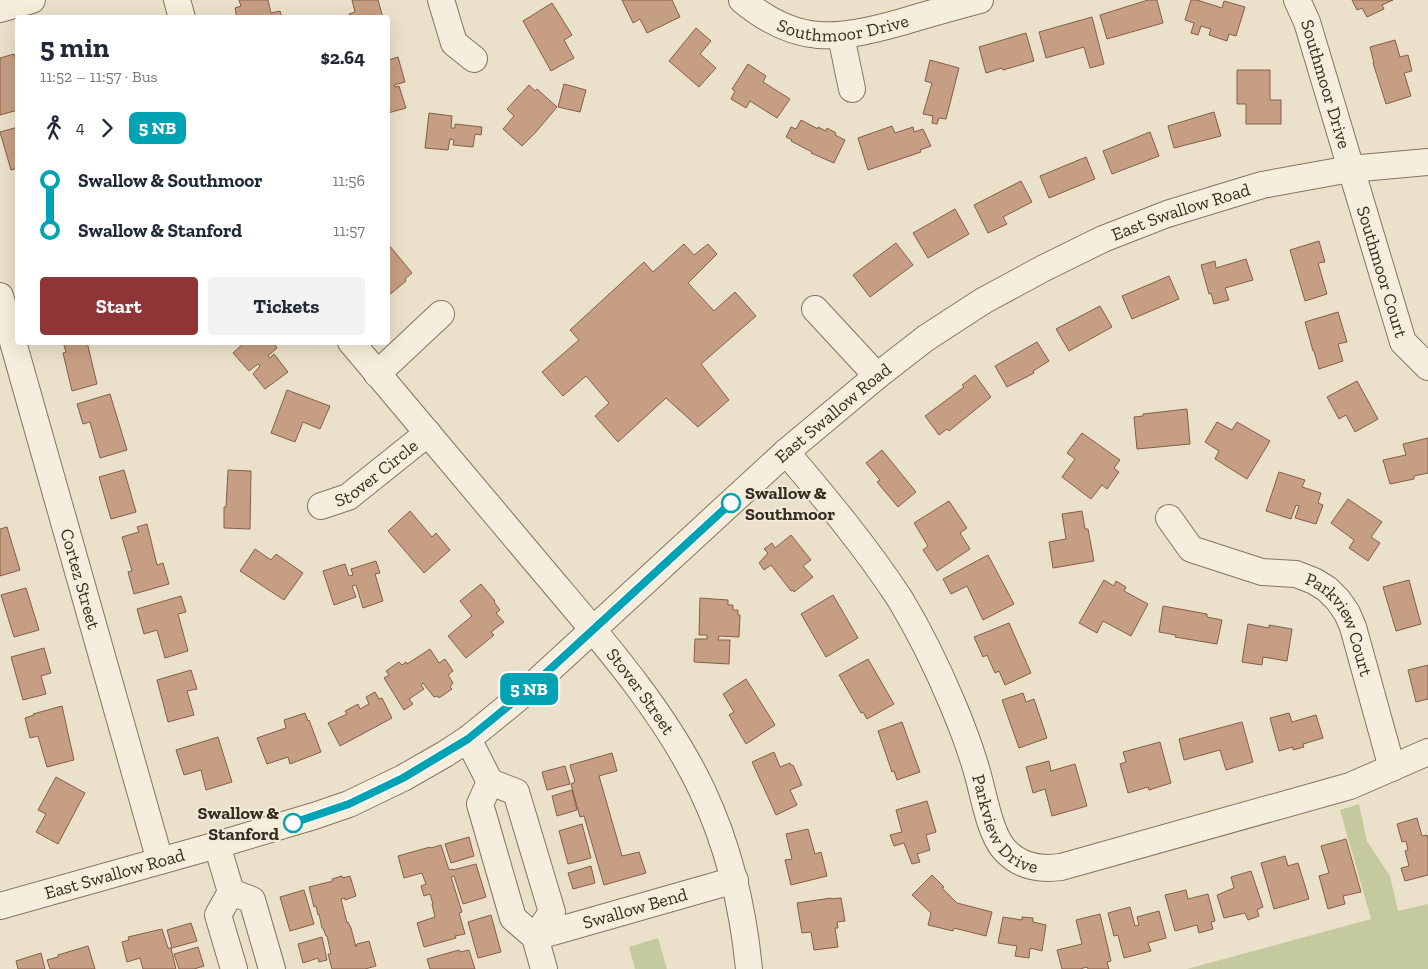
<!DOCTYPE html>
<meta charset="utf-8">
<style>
body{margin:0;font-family:"Zilla Slab",serif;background:#f2f2f3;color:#1f2937;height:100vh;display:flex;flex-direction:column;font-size:19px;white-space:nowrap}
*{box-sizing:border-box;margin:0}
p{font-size:16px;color:#747a83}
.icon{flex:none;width:28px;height:28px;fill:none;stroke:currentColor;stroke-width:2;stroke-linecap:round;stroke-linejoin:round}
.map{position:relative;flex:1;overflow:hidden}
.details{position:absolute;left:15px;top:15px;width:375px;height:330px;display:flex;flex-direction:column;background:#fff;border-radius:5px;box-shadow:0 5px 20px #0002}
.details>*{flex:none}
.badge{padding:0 10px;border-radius:8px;font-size:18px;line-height:32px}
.map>.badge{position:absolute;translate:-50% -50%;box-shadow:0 0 0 2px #fff}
.legs{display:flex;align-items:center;gap:8px;height:55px;padding:0 25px;font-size:16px}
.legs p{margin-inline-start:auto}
.overview{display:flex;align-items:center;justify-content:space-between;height:85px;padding:0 25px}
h1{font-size:28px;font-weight:700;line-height:38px}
.button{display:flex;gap:10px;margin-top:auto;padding:10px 25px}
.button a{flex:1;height:58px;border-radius:5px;background:#903537;color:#fff;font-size:20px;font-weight:700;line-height:58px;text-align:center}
.button a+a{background:#f2f2f3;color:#1f2937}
ul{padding:0 25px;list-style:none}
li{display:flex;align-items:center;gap:18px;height:50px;font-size:19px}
li i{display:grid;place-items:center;width:8px;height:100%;margin:0 6px;background:currentColor}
li i::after{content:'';width:12px;height:12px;margin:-6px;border:4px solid;border-radius:50%;background:#fff}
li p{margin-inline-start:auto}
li:first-child i{background:linear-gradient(#0000 50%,currentColor 0)}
li:last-child i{background:linear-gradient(currentColor 50%,#0000 0)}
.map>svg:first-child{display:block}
</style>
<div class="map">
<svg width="1428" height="969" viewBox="0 0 1428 969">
<rect width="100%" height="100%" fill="#ebe1ca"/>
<path fill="#c5c99e" d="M1359 804 1367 841 1390 876 1398 911 1428 904V969H1187L1371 919 1340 810Z
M658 938 667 969H635L629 947Z"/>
<path fill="#c69e83" stroke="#845e47" d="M239 0H268L271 13 280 11 282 18H237L235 8 241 6Z
M352 0H378L383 18H350L349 14 355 12Z
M622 0H672L680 17 647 33 640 19 633 23Z
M1148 0H1157L1163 23 1107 39 1100 15Z
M1191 0H1197L1222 8 1224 1 1245 7 1236 36 1229 34 1227 41 1209 35 1211 29 1201 26 1198 35 1191 33 1194 23 1185 20Z
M1352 0H1393L1382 5 1384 9 1367 17 1362 8 1357 10Z
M552 3 572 35 564 40 574 58 551 71 523 21Z
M1092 17 1104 64 1090 68 1084 47 1046 58 1039 32Z
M696 28 711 41 700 54 716 68 699 87 669 61Z
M1026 33 1034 61 1003 70 1002 68 986 73 979 47Z
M1395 40 1400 57 1408 55 1412 71 1404 73 1411 96 1386 104 1373 63H1374L1370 47Z
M14 54 18 66V110L0 115V58Z
M398 57 405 82 394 85 395 87 399 86 406 108 388 113V60Z
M930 60 959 68 946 119 939 118 937 124 932 123 933 116 923 114 932 83 925 81Z
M748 64 766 76 763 82 790 99 777 118 750 101 746 108 731 99 735 91 732 89Z
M1237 70H1270V100H1281V124H1246V104H1237Z
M564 84 586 90 580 112 558 107Z
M529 85 535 91 537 89 557 107 535 133 522 146 503 129 514 116 507 109Z
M1214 112 1221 136 1174 148 1168 126Z
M429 113 452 116 451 128H455V124L482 127 481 135 475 134 473 147 453 145 454 140 450 139 448 150 425 148Z
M801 120 818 129V127L826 131 827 128 836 133 835 135 845 140 834 163 811 153 812 152 791 141 792 140 786 137 791 127 796 129Z
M892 126 895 133 913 127 914 132 923 129 931 146 920 150 921 152 868 170 858 138Z
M18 127V168L11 170 0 132Z
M1150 132 1159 156 1112 174 1103 151Z
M1086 157 1095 179 1049 198 1040 176Z
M1021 181 1032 202 1003 217 1007 224 988 233 974 205Z
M955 209 969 234 928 258 913 233Z
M1319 241 1325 262 1318 263 1327 294 1305 301 1290 250Z
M896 243 913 265 870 297 853 275Z
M684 244 694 255 708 244 717 254 688 283 714 311 735 292 756 316 701 364 729 400 698 427 666 398 618 442 595 416 609 403 586 376 563 396 542 372 579 340 570 330 644 262 653 272Z
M388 245H389L412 273 405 279 406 281 388 296Z
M1246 259 1253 280 1225 288 1229 300 1214 304 1211 293 1209 294 1201 265 1215 261 1216 268Z
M1169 276 1179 299 1132 319 1122 296Z
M1100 306 1112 327 1069 351 1056 329Z
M1338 312 1347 342 1338 344 1343 361 1319 369 1314 351H1313L1305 322Z
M63 342H87L97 384 72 391 63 353 66 352Z
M245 342H273L277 348 268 356 270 358 274 354 288 372 265 389 253 374 260 366 258 364 249 371 233 353Z
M1037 342 1049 361 1033 371 1034 373 1007 387 995 366Z
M975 375 991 397 949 431 947 429 939 435 925 416 964 387 962 385Z
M1357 381 1378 419 1355 432 1346 415 1339 419 1327 397Z
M287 390 330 406 320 429 303 422 295 442 271 433Z
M110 394 127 450 100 458 90 422 83 424 77 404Z
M1187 409 1190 444 1137 449 1134 417 1143 416V414Z
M1217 422 1232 430 1237 422 1270 441 1247 479 1215 459 1219 451 1205 442Z
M1082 433 1120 460 1114 468 1119 472 1107 489 1102 485 1091 499 1062 477 1075 459 1067 453Z
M1428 438V473L1414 476V479L1390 484 1383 460 1406 455 1403 444Z
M882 450 916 492 898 507 877 482 880 480 866 463Z
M124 470 136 512 111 519 99 477Z
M228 470 251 471 250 529 224 528V507H226Z
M1279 472 1305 480 1302 487 1321 493 1318 503 1323 505 1316 524 1295 518 1299 506 1296 505 1291 519 1266 511Z
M1348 499 1382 522 1371 537 1380 543 1368 561 1349 548 1354 540 1331 523Z
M949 501 967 528 960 533 970 549 937 571 923 550 928 546 914 523Z
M410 511 432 537 436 533 450 550 424 573 388 531Z
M1082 511 1085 529H1088L1094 561 1053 568 1049 542 1066 539 1062 514Z
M147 524 157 565 163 563 169 584 134 594 128 572 132 571 122 537 139 532 137 527Z
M7 527 20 570 0 576V529Z
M791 535 811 560 803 566 813 577 794 592 793 590 791 591 771 565 764 570 759 563 768 553 764 549 772 543 775 548Z
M255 549 271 560 276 554 303 573 284 600 240 571Z
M988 555 1014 604 983 620 967 586 951 594 943 579Z
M376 561 380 573 375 574 383 601 363 608 356 585 352 586 356 597 334 605 323 571 345 564 349 576 353 575 351 569Z
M1104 580 1114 586 1116 581 1126 587 1124 591 1148 604 1131 636 1103 621 1097 633 1079 623Z
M1409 580 1421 624 1396 631 1383 587Z
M481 584 495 601 494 602 500 610 496 613 504 622 491 632 494 635 466 658 448 636 472 616 460 601Z
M26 588 39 630 14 637 1 595Z
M833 595 858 638 826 657 801 614Z
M181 596 186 612 178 614 188 651 165 658 157 630 144 634 137 609Z
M700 598 728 600V605H733V610H738V615H740L739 637 719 636 718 640H730L729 664 694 662 695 639H707V635H699Z
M1163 606 1207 614V617L1222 620 1217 644 1175 637 1176 635 1159 632Z
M1009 623 1031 673 1005 685 999 671 995 673 987 655 983 657 974 637Z
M1248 624 1269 628V625L1292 629 1287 661 1263 657 1262 665 1242 662Z
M44 648 51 673 41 676 46 694 23 700 11 657Z
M430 649 439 663 445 659 453 671 448 675 453 683 450 687 452 689 439 698 438 696 434 697 423 683 421 685 424 689 409 699 413 704 404 710 384 678 389 675 386 671 399 662 402 665 406 662 407 664Z
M868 659 894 704 867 719 863 712 861 713 839 675Z
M1428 665V699L1416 702 1408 670Z
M191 670 197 689 187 691 194 715 168 722 157 680Z
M746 679 775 725 746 744 729 715 734 712 723 694Z
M375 692 379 699 382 698 392 718 340 746 328 723 347 714 345 711 358 704 360 709 369 704 366 697Z
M1023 693 1026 702 1034 699 1047 738 1019 748 1002 700Z
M62 706 74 760 47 767 38 736 30 738 25 718 34 715 33 714Z
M305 713 308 721 309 720 321 752 290 764 288 757 267 764 257 738 286 728 284 720Z
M1289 713 1292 722 1316 715 1323 738 1303 744 1304 747 1293 750V747L1279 751 1270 718Z
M902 722 920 772 897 780 894 771 892 772 878 731Z
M1242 722 1253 762 1226 770 1220 750 1184 760 1179 739Z
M218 737 232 782 206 790 201 770 184 775 176 750Z
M1160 742 1171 783 1149 790 1148 787 1128 793 1120 764 1126 762 1123 752Z
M774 752 780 767 790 763 792 766 793 765 802 785 790 790 797 805 776 815 752 762Z
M612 753 617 771 599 776 622 856 639 852 646 873 604 885 584 816 580 817 571 784 575 782 570 765Z
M1049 761 1051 771 1075 764 1087 806 1052 816 1045 789 1033 793 1026 767Z
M565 766 570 784 547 790 542 772Z
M56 777 85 793 58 844 36 832 46 814 38 810Z
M572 790 577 810 557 816 552 796Z
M927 801 936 832 926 835 930 850 917 854 920 862 912 864 904 843 894 846 890 835 902 832 896 810Z
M1417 818 1422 836 1427 835 1428 838V875L1405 881 1401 868 1409 866 1405 851 1408 850 1406 841 1402 842 1397 824Z
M582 824 591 858 568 864 559 831Z
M808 829 815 854 821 852 827 876 791 885 785 860 792 859 786 834Z
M469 837 474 856 451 863 445 844Z
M1346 839 1361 892 1343 896 1345 904 1328 909 1319 876 1329 873 1321 846Z
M441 845 449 870 453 869V870L476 864 486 897 463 904 454 876 451 877 462 912 459 913 465 934 455 936 456 938 424 947 417 923 435 917 432 904H433L430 894 424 896 421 886 426 884 422 873 404 878 398 856 430 847 431 848Z
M1285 856 1288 866 1298 863 1309 899 1274 909 1261 863Z
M591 866 595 883 573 889 568 873Z
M1251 871 1263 907 1257 910 1259 916 1248 920 1245 913 1224 918 1217 895 1234 888 1231 877Z
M932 875 944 887 942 888 957 903 992 912 986 936 954 928 953 931 928 925 931 913 912 895Z
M342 876 343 878 350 876 356 896 345 900V898L341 899 347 923 348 922 351 928 356 947 357 944 369 941 376 966 365 969H332L328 954H331L327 936H326L323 928H322L319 914 318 915 316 906 314 907 309 887 333 881 332 879Z
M304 890 314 924 290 931 280 897Z
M1186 890 1188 899 1208 894 1215 921 1211 922 1213 929 1199 933 1197 925 1175 931 1165 895Z
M831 898V899L841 898 845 921 837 922 838 928H835L838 947 814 950 811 932 802 933 797 903Z
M1130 907 1135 926 1139 925 1137 917 1159 911 1166 938 1148 943 1151 951 1124 958 1118 935 1114 936 1108 913Z
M1100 914 1111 961 1107 962 1109 969H1088L1087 967 1080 969H1062L1057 950 1082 944 1076 920Z
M491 915 501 952 478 958 468 922Z
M1003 917 1022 920V917L1033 918V922L1046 925 1042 951 1030 948 1029 958 1015 956 1017 946 998 943Z
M191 923 197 941 172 948 167 930Z
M162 929 168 948H171L176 969H143L140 958 127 962 122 942 129 940 128 937Z
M322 937 327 960 319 962 318 958 303 963 298 944Z
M88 946 95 969H50L47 960 58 957V955Z
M198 947 204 966 194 969H179L174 954Z
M459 950 460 952 469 950 475 969H430L427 959Z
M41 953 45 969H18L16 961Z"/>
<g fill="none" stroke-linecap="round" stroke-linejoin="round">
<defs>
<g id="minor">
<path d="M177 0 182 18"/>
<path d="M441 0 454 43 474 59"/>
<path id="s1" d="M742 0C797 46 837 40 902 22 928 14 954 7 980 0"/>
<path id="s2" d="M1297 0 1307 22 1403 342 1428 367"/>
<path d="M0 9 32 0"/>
<path d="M841 36 852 89"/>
<path id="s3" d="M0 296 160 861"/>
<path d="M815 309 877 376"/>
<path id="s4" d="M351 342C416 420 482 497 547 575 601 639 666 713 702 790 729 847 743 907 749 969"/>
<path d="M377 374 441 314"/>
<path id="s5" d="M786 452C826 499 866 547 900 599 920 632 938 669 953 705 961 724 969 745 975 765 983 789 988 829 1003 848 1018 866 1039 870 1061 867L1350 786 1428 752"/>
<path id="s6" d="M321 506 348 497 428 433"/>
<path id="s7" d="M1169 518 1191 549 1262 572 1296 574 1314 581 1327 589 1338 600 1347 613 1353 627 1392 768"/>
<path d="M468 739 490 782 480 804 513 918 535 937 544 969"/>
<path d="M490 782 516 792 552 912 535 937"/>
<path d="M217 845 231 892 218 915 234 969"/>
<path d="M231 892 252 900 272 969"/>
<path id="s8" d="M0 906 217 845 314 816 349 804 403 778 445 754 468 739 522 695 786 452 877 376 926 338 983 301 1044 268 1103 239 1167 214 1262 185 1350 169 1428 162"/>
<path id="s9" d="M535 937 735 880"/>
</g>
</defs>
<use href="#minor" stroke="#86735f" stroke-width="28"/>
<use href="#minor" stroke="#f6eedc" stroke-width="26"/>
</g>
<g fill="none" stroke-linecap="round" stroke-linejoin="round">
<defs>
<path id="line-1" d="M293 823 349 804 403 778 468 739 522 695 731 503"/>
</defs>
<use href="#line-1" stroke="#fff" stroke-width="11"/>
<use href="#line-1" stroke="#00a3b4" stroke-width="8"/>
</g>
<g fill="#fff" stroke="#00a3b4" stroke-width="2.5">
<circle cx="731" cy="503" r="9"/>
<circle cx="293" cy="823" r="9"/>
</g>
<g text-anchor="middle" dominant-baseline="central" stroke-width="4" stroke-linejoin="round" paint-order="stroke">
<g font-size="18" fill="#382c22" stroke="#f3ebd9">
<text stroke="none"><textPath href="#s1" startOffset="110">Southmoor Drive</textPath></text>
<text stroke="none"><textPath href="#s2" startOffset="89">Southmoor Drive</textPath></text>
<text stroke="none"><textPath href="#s8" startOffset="1394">East Swallow Road</textPath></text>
<text stroke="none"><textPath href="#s2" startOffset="285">Southmoor Court</textPath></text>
<text stroke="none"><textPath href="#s8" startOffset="989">East Swallow Road</textPath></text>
<text stroke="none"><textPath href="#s6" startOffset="65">Stover Circle</textPath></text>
<text stroke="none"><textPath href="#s3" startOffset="294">Cortez Street</textPath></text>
<text stroke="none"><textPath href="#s7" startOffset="218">Parkview Court</textPath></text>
<text stroke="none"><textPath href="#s4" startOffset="454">Stover Street</textPath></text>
<text stroke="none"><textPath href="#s5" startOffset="438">Parkview Drive</textPath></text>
<text stroke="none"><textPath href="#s8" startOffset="119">East Swallow Road</textPath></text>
<text stroke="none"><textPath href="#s9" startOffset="104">Swallow Bend</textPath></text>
</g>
<g font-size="18" font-weight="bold" fill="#382c22" stroke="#f3ebd9" text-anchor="start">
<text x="745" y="493">Swallow &amp;<tspan x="745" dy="21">Southmoor</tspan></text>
<text x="279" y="813" text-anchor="end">Swallow &amp;<tspan x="279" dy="21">Stanford</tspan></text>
</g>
</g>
</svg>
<b class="badge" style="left:529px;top:689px;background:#00a3b4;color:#fff">5 NB</b>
<section class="details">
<div class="overview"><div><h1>5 min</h1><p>11:52 – 11:57 · Bus</p></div><b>$2.64</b></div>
<div class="legs"><svg class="icon" aria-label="walk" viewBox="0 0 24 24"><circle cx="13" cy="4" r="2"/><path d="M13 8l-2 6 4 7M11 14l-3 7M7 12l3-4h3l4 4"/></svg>4<svg class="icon" aria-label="forward" viewBox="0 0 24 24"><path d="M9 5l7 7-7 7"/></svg><b class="badge" style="background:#00a3b4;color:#fff">5 NB</b></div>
<ul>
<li><i style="color:#00a3b4"></i><b>Swallow &amp; Southmoor</b><p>11:56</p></li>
<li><i style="color:#00a3b4"></i><b>Swallow &amp; Stanford</b><p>11:57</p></li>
</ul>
<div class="button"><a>Start</a><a>Tickets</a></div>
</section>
</div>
